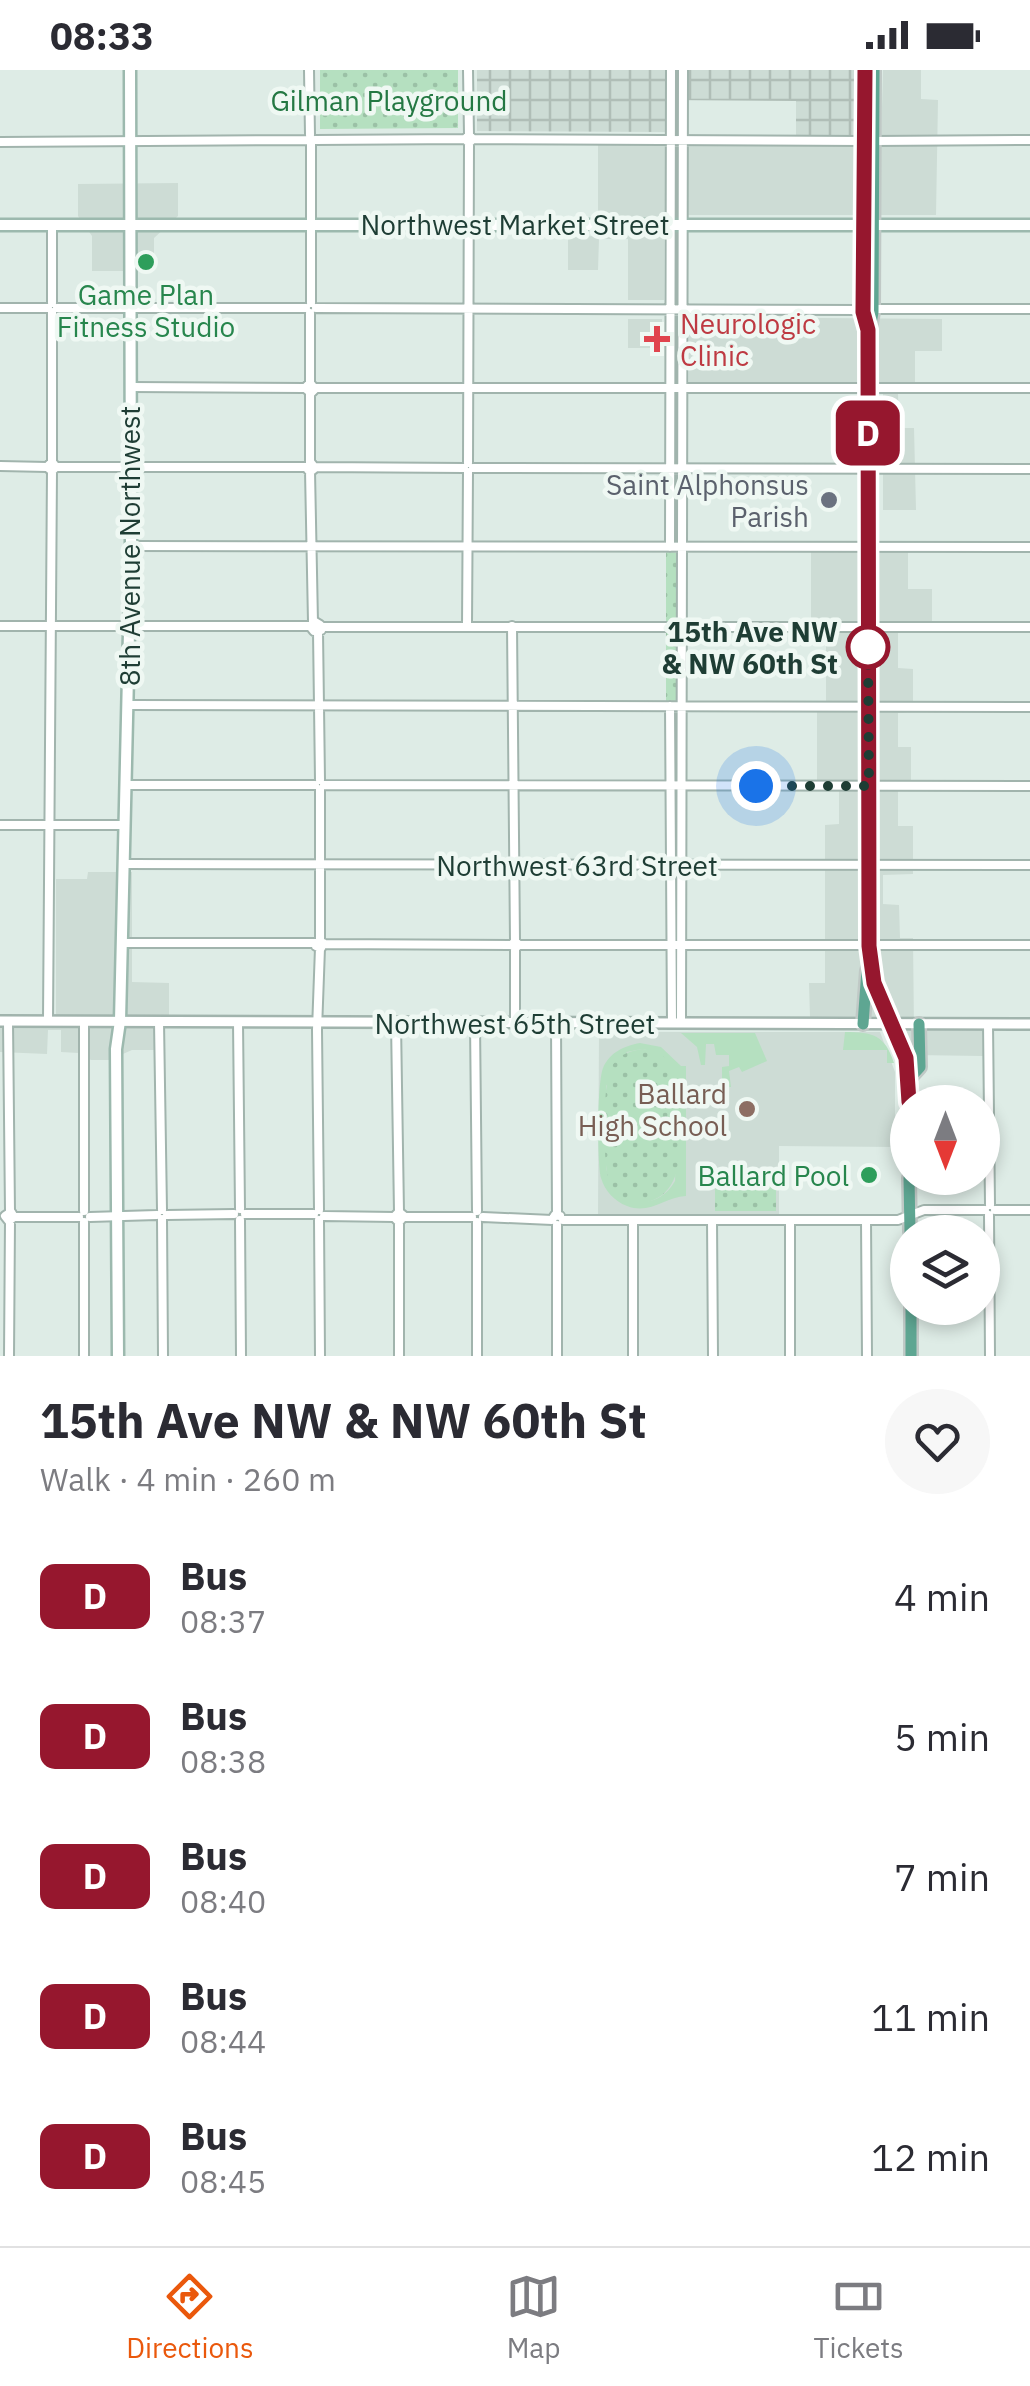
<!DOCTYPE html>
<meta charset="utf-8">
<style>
body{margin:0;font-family:"IBM Plex Sans",sans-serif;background:#f7f7f7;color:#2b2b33;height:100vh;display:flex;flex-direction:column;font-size:38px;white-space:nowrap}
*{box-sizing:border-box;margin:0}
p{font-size:32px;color:#7c7c81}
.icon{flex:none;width:55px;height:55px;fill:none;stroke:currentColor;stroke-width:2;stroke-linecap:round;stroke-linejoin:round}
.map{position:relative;height:1286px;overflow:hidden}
.sheet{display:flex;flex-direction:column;background:#fff;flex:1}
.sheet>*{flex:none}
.badge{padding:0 20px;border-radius:15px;font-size:35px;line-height:65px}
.needle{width:65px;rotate:180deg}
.fabs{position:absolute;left:890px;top:1015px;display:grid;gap:20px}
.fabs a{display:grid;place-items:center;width:110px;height:110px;border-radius:50%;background:#fff;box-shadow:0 5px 15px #0003;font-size:50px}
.you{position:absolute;width:50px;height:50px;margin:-25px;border:8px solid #fff;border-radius:50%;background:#1a73e8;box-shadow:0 0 0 15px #1a73e833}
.map>.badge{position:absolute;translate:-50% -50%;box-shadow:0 0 0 5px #fff}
.round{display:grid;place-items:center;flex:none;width:105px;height:105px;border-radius:52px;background:#f7f7f7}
.overview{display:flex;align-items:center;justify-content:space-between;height:170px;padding:0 40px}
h1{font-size:48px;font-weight:700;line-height:75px}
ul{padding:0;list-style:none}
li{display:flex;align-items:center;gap:30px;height:140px;padding:0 40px}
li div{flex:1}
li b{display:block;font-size:38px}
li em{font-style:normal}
li .badge{min-width:110px;font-weight:700;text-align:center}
.status{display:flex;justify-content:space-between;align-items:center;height:70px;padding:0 50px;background:#fff;direction:ltr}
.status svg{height:28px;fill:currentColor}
.tab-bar{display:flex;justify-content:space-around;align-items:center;height:140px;border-top:2px solid #e1e1e2;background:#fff;font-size:28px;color:#7c7c81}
.tab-bar a{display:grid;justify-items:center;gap:5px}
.tab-bar .active{color:#ea580c}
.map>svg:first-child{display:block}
</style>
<div class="status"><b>08:33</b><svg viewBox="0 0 49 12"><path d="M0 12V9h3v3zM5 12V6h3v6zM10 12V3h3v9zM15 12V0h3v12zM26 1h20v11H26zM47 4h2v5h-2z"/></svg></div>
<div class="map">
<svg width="1030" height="1286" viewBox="0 0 1030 1286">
<defs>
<pattern id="industrial-grid" width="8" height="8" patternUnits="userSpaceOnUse" patternTransform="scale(2.5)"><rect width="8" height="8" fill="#cddcd5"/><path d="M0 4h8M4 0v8" fill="none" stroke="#b0beb7"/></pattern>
<pattern id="park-dots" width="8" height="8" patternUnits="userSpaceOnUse" patternTransform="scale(2.5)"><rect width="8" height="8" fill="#b5e0c0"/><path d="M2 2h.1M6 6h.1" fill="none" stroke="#9bc1a6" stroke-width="1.8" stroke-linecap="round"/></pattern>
</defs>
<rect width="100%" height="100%" fill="#deece6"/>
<path fill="#cddcd5" d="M883 0H921V29L938 30 936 145H664V230H628V169H599L598 200H568V167L598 166V75L881 76Z
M178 113V146L154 168V201H92V166L78 146V114Z
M689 247 942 249V281H915V323L898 324 899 358H914L916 440H883V313L689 312Z
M628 249H662V278H628Z
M908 481V519H932V560L898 561V598L913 599V642L898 643V677H911V720H898V756H913V804L883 805V834L899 835 900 868H913L914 960 982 961 983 986 915 985 899 946 810 947 809 913H825V755L839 754V713L817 712V642L826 641V561L811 560V482Z
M88 802H132V912L169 913V945L154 946V980H132L109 990H91L79 983 61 982V960H48L47 984 0 982V945H56V809H87Z
M599 962H880L895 1002V1077L779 1076V1144L598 1145Z"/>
<path fill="url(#industrial-grid)" d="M477 0H857V65H796V31L665 30V62L477 61Z"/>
<path fill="#b5e0c0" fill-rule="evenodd" d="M845 962C873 962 885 965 894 993H887V980H843Z
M681 963H755L767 991 742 1002 739 997 729 1001 731 1017H722V997L729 996V985H716L714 974H706L705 995H701L697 977Z
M640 973 661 977 681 996H686V1126C665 1127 650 1145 627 1136 614 1131 605 1121 601 1108 597 1093 597 1013 603 998 610 982 624 976 640 973ZM642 979C658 981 676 998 678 1016L675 1111C656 1145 612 1135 606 1097V1016L627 982Z"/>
<path fill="url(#park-dots)" d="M320 0H458V58L320 59Z
M666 481 678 483 680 550 676 553H666Z
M666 561 678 562 676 632H666Z
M642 979C663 981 676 994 678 1016 678 1054 694 1126 642 1133 628 1131 616 1126 610 1113 602 1097 603 1016 610 1000 616 986 628 981 642 979Z
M715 1105H776V1141H715Z"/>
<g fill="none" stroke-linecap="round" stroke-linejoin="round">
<path stroke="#80cbd7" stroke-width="2.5" d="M677 517V518
M676 582V583
M676 594V605"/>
<defs>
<path id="minor" d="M309 0 310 65
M468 0 469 65
M473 69 864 71
M315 70 465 69 469 73 473 69 469 65 465 69
M874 71 1030 70
M0 72 307 70
M52 155V233
M311 233V73
M0 238H48
M57 238H306
M316 238 863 240
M873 239H1030
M310 314V243
M131 317 305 318 311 323 315 319 310 313 305 318
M314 318H1030
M52 392V242
M310 393V322
M468 393 469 73
M0 396 47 397 52 401 56 397 52 392 47 397
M56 397H306L310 402 315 398 311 393 306 397
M315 397 464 398
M473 398 1030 399
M310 401 313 552
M131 476 1030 477
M670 477 671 0
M0 556H310L315 552 320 555 321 560 314 561 310 556
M467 556 468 402
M512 556 515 871
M321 557H1030
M318 562 320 710
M128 635 1030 637
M670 636 672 953
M126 715H315
M324 715 1030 716
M0 755H125
M124 794 1030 795
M320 871V719
M122 873H323L321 878 316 876
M323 874 512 875
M519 875 515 878 512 875 515 871 519 875H1030
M48 951 52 401
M84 951V1141
M8 952 10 1142
M159 952 162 1140
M238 952 240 1139
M515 952V878
M396 953 399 1142
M475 953 477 1141
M556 953 557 1145
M681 953 683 0
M988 954 990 1135
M319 1140 317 960 320 878
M995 1140H1030
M11 1142 14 1147 9 1151 5 1146Z
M245 1144H314
M167 1145 234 1144
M989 1145 990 1286
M324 1146 394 1147 399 1142 404 1146 399 1152 394 1147
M14 1147H79
M90 1147 157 1145
M404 1147H472
M483 1147 552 1150 555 1145 560 1146
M162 1149 163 1286
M240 1150 241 1286
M319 1150 320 1286
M563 1150H898L924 1140H985
M712 1150 713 1286
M790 1150V1286
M866 1150 867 1286
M399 1152V1286
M557 1155V1286
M9 1286 10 1151
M84 1286V1152
M477 1286V1152
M633 1286V1150"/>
<path id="tertiary" d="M0 951 1030 954"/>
<path id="secondary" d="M0 155H1030
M118 1286 116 979 120 951 131 476 130 0"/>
<path id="primary" d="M865 0 863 242 869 260
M874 0 873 242 868 271 869 876 875 918 906 988 909 1032
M863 954 867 900
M909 1009 920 997 919 954
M909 1108 910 1162
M911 1238V1286"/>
</defs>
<use href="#minor" stroke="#a1b4ad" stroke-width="12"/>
<use href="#tertiary" stroke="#a1b4ad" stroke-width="14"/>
<use href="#secondary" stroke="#9cb9ae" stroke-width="15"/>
<use href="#primary" stroke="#c0c9c6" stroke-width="16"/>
<use href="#minor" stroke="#fff" stroke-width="8"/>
<use href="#tertiary" stroke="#fff" stroke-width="9"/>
<use href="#secondary" stroke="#fff" stroke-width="10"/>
<use href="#primary" stroke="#5ea692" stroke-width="11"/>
</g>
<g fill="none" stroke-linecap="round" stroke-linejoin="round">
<defs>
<path id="line" d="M865 0 863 242 868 260 869 876 874 913 906 988 909 1032"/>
</defs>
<use href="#line" stroke="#fff" stroke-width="22"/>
<use href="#line" stroke="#96172e" stroke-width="15"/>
<path stroke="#1e3d34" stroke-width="10" stroke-dasharray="0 18" d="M756 716H869L868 577"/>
</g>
<g fill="#2e9e5b" stroke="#eff8f3" stroke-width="4">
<circle cx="146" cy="192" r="10"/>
<circle cx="869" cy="1105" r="10"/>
</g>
<path fill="#e0444e" stroke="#eff8f3" stroke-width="4" d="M652 254h10v10h10v10h-10v10h-10v-10h-10v-10h10z"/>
<circle fill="#6b7280" stroke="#eff8f3" stroke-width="4" cx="829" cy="430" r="10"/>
<circle fill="#fff" stroke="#96172e" stroke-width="5" cx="868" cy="577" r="20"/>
<circle fill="#8d6e63" stroke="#eff8f3" stroke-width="4" cx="747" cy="1039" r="10"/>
<g text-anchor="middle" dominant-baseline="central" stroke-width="9" stroke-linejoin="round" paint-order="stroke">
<g font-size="28" fill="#247843" stroke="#eff8f3">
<text x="389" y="30">Gilman Playground</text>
</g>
<g font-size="28" fill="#1e3d34" stroke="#eff8f3">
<text x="515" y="154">Northwest Market Street</text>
<text transform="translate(129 476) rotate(-90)">8th Avenue Northwest</text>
<text x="577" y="795">Northwest 63rd Street</text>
<text x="515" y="953">Northwest 65th Street</text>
</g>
<g font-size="28" fill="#27864d" stroke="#eff8f3">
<text x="146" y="224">Game Plan<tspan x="146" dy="32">Fitness Studio</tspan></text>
<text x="849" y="1105" text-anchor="end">Ballard Pool</text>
</g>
<g font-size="28" fill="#be3a42" stroke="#eff8f3" text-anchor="start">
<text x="680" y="253">Neurologic<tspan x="680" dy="32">Clinic</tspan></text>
</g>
<g font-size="28" fill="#5b616d" stroke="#eff8f3" text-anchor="end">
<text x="809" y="414">Saint Alphonsus<tspan x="809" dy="32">Parish</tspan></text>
</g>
<g font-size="28" font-weight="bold" fill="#1e3d34" stroke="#eff8f3" text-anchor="end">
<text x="838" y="561">15th Ave NW<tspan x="838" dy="32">&amp; NW 60th St</tspan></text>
</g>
<g font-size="28" fill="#785e54" stroke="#eff8f3" text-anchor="end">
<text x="727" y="1023">Ballard<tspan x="727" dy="32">High School</tspan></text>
</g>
</g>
</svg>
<div class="fabs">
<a><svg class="needle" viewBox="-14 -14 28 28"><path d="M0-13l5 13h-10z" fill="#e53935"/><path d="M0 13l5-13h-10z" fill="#7c7c81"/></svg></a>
<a><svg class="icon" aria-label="layers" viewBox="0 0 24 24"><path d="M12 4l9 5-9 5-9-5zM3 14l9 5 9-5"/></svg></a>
</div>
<div class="you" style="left:756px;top:716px"></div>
<b class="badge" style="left:868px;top:363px;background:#96172e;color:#fff">D</b>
</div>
<section class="sheet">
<div class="overview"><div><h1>15th Ave NW &amp; NW 60th St</h1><p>Walk · 4 min · 260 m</p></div><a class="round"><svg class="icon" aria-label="heart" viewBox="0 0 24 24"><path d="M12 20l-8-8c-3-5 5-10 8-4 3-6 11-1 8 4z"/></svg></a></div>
<ul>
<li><span class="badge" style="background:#96172e;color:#fff">D</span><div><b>Bus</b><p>08:37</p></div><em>4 min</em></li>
<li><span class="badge" style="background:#96172e;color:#fff">D</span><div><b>Bus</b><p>08:38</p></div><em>5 min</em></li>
<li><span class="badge" style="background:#96172e;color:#fff">D</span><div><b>Bus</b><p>08:40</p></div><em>7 min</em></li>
<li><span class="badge" style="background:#96172e;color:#fff">D</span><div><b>Bus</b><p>08:44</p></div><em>11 min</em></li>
<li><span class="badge" style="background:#96172e;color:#fff">D</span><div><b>Bus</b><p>08:45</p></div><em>12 min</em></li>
</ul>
</section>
<nav class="tab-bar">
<a class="active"><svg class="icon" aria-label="directions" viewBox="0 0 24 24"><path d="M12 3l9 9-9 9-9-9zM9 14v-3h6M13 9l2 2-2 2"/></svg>Directions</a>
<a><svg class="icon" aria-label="map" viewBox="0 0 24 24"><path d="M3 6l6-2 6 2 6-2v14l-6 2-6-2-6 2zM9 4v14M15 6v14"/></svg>Map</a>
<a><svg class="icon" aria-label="tickets" viewBox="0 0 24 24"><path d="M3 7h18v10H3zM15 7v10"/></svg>Tickets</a>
</nav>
